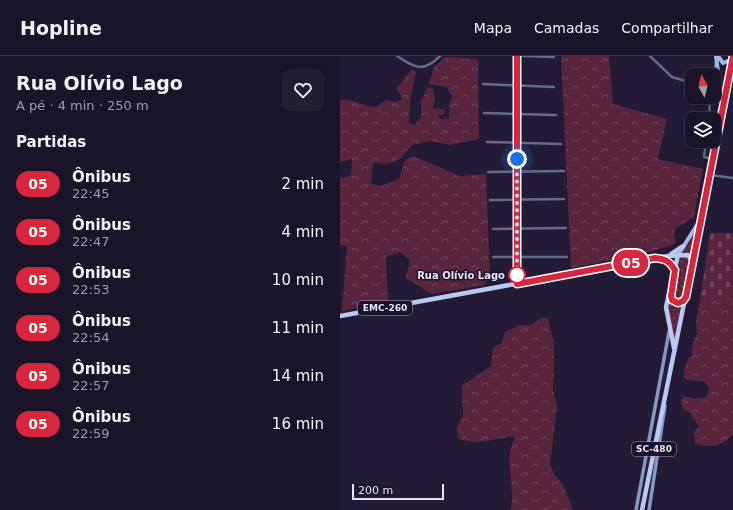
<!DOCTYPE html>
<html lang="pt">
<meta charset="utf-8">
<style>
body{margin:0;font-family:"DejaVu Sans",sans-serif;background:#231d30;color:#f1f3f6;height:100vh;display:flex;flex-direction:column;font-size:15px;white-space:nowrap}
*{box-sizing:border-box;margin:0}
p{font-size:13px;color:#9f9ea8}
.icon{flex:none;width:22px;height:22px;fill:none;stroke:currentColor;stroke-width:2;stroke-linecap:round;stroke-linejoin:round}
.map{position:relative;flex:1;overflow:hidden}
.panel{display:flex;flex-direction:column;background:#1a1428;width:340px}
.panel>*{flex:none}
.badge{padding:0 8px;border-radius:13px;font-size:14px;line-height:26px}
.needle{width:26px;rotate:352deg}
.fabs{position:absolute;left:345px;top:12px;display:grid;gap:8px}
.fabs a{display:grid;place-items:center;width:36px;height:36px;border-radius:8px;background:#1a1428;box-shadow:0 2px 10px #0003,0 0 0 1px #383345;font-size:20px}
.scale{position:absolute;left:12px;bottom:10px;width:92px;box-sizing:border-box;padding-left:4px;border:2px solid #e9e4f6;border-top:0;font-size:11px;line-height:14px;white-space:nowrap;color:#e9e4f6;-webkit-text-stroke:3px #1a122b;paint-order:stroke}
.you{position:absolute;width:20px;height:20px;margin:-10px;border:3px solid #fff;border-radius:50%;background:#1a73e8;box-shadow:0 0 0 6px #1a73e833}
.map>.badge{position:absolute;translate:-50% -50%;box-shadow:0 0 0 2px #fff}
h2{padding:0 16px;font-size:15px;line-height:36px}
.round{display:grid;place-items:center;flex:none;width:42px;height:42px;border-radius:8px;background:#231d30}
.headline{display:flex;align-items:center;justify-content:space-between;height:68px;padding:0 16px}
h1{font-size:19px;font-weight:600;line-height:30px}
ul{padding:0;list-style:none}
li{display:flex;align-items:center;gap:12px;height:48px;padding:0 16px}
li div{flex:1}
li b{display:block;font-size:15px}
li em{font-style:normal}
li .badge{min-width:44px;font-weight:700;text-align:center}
header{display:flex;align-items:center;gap:24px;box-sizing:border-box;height:56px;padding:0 20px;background:#1a1428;border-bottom:1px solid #383345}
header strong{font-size:19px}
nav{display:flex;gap:22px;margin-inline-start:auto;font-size:14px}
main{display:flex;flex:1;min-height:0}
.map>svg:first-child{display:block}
</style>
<header>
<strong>Hopline</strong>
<nav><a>Mapa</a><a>Camadas</a><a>Compartilhar</a></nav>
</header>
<main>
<section class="panel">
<div class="headline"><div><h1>Rua Olívio Lago</h1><p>A pé · 4 min · 250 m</p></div><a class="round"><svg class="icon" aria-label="heart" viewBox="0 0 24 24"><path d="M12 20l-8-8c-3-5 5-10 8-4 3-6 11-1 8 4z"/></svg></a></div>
<h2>Partidas</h2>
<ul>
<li><span class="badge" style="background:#d7263d;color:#fff">05</span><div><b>Ônibus</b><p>22:45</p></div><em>2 min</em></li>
<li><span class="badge" style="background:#d7263d;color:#fff">05</span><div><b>Ônibus</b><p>22:47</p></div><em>4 min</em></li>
<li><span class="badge" style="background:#d7263d;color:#fff">05</span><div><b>Ônibus</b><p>22:53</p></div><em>10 min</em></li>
<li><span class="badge" style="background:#d7263d;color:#fff">05</span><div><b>Ônibus</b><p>22:54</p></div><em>11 min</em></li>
<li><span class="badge" style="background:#d7263d;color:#fff">05</span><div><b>Ônibus</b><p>22:57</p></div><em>14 min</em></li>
<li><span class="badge" style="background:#d7263d;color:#fff">05</span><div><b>Ônibus</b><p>22:59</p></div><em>16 min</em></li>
</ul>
</section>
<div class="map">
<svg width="393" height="454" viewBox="0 0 393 454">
<defs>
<pattern id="grass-dots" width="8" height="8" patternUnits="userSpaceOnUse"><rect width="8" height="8" fill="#58253d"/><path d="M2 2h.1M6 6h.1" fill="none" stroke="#70445a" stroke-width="1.8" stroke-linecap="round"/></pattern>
<pattern id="forest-crowns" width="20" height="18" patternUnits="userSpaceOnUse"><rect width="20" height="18" fill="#58253d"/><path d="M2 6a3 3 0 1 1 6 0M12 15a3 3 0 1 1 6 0" fill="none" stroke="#70445a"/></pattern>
<pattern id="cemetery-stones" width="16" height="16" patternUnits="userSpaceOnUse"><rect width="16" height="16" fill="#58253d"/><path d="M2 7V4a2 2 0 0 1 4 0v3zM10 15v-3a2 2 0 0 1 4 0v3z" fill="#70445a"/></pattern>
</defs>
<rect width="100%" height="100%" fill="#231b35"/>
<path fill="url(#grass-dots)" d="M355 178 352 197H341Z
M342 201H346L350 206 343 242 337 245 333 243 332 237 339 204Z
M329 244 333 248 341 249 335 282 328 259Z"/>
<path fill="url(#forest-crowns)" d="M221 0H269L273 48 327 63 318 103 363 113 354 161 335 173V188L304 198 231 212Z
M106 1 138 3 139 83 111 89 91 85 72 89 60 103 53 106 45 108 33 106 31 128 41 130 59 123 65 104 73 100 120 120 146 118 150 222 144 229 92 238 66 222 70 204 60 196 46 201 48 246 2 255 7 190 0 189V122L11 120 12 103 0 106V44C17 43 21 50 36 51L46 44 56 46 62 43 57 32 71 14 76 15 70 45 69 67 74 69 81 62V45L88 31 93 33 95 44 92 52 104 53 105 57 99 60 100 63 109 62V48L112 41 107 31 89 28 94 11Z
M360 243H393V378C382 391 370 392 355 388L354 376 359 371 350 357 343 353 341 344 343 340 354 343 365 342C370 336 370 332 365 326L348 324 344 322V314L348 303 352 299 353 286 357 278 356 265Z
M202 262H208L214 289 213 333 217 351 210 408 214 418 221 426 226 436 233 454H170C177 436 163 404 174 384L173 380C157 383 133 390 118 382L117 372 123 358 122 330 151 310 153 292 162 287 165 276 180 269H191Z"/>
<path fill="url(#cemetery-stones)" d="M370 177H393V243H360Z"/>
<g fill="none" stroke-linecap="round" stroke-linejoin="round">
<path stroke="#626c88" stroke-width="2.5" d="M57 0C75 12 83 17 100 0
M183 0 214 1
M310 0 332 21 352 27
M373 19 376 6
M143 28 214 31
M144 57 216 59
M369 63 370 41
M366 85 364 101 373 103
M147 86 221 88
M148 116 224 115
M370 119 393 122
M150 144 224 143
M153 173 226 172
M153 201H227"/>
<path stroke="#626c88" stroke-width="3.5" d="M177 0V228"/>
<path stroke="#8797c3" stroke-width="3.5" d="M296 454 329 276
M309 454 325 350"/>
<path stroke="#a4b9f2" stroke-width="4" d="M376 0 382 48
M378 0 383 7 393 3
M338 199 359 166
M352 206 393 0"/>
<path stroke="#b9c9f4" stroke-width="4.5" d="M331 198 343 190
M319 203 329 205 335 213
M331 237V242L335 246H341L345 242
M0 260 328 200 348 199 352 206 351 213 302 454
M334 292 326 251 338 199"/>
</g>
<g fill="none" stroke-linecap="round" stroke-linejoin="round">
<defs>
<path id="line" d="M177 0V228L315 202C326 203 329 205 335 214L331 240 332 244 338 247 343 245 346 241 393 0"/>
</defs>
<use href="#line" stroke="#fff" stroke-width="9"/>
<use href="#line" stroke="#d7263d" stroke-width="6"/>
<path stroke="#e9e4f6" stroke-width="4" stroke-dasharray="0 7.2" d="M177 219V103"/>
</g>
<circle fill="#fff" stroke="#d7263d" stroke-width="2" cx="177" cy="219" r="8"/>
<g text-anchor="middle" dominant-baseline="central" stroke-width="3" stroke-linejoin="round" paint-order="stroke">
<g fill="#1a122b" stroke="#aba5b9" stroke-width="1">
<rect x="18" y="245" width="54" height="14" rx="3"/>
<rect x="292" y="386" width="44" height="14" rx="3"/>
</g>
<g font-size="9" font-weight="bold" fill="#e9e4f6">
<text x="45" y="252">EMC-260</text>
<text x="314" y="393">SC-480</text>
</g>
<g font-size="10" font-weight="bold" fill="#e9e4f6" stroke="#1a122b" text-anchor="end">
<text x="165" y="219">Rua Olívio Lago</text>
</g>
</g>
</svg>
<div class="fabs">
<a><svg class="needle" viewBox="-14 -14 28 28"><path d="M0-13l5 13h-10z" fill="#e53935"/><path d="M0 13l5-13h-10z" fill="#9f9ea8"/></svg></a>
<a><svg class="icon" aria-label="layers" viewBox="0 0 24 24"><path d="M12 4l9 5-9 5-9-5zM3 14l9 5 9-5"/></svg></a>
</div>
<div class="scale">200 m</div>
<div class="you" style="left:177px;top:103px"></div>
<b class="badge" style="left:291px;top:207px;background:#d7263d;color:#fff">05</b>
</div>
</main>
